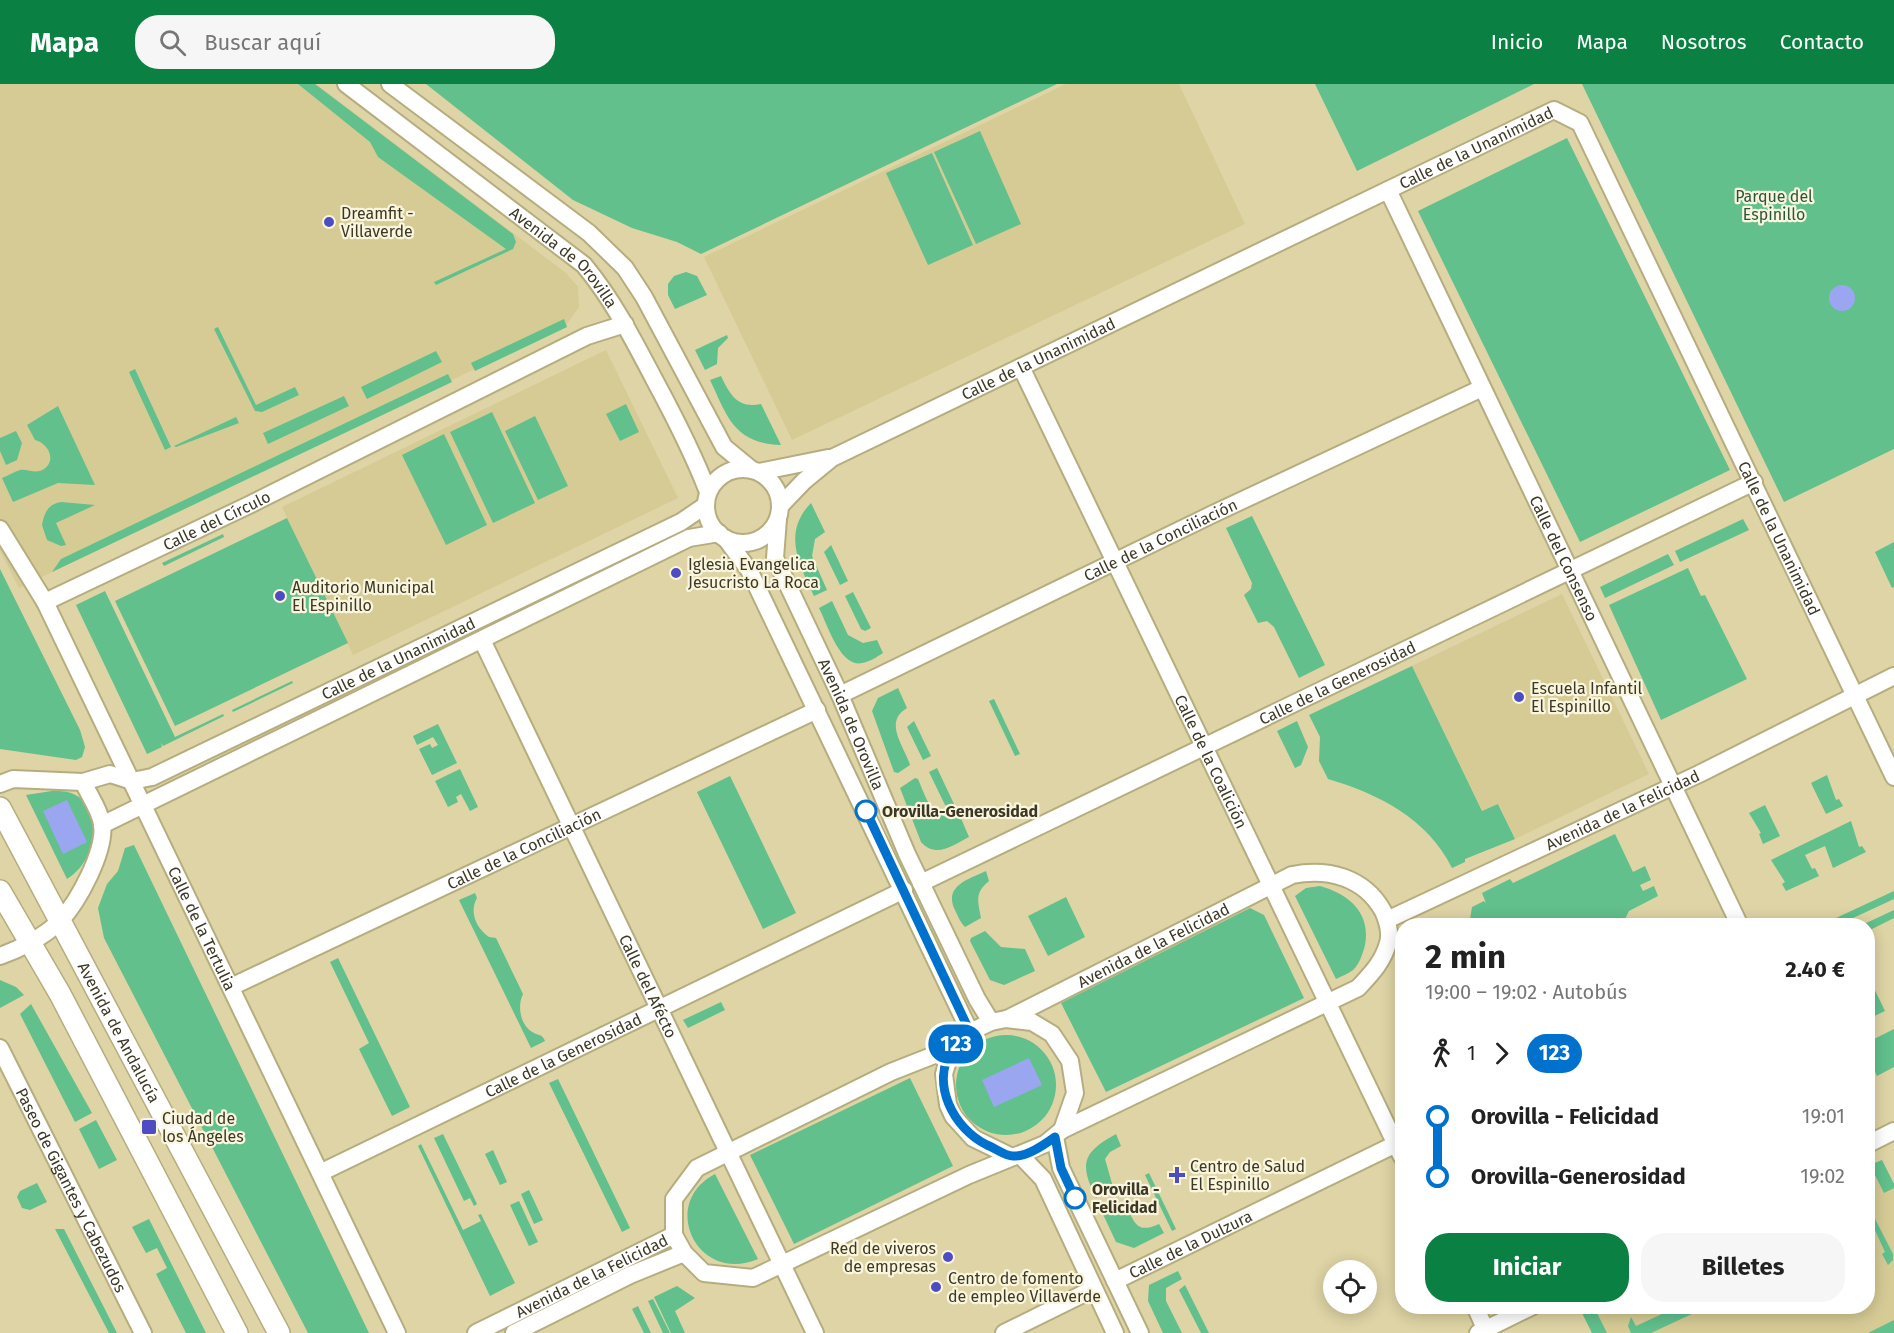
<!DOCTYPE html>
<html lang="es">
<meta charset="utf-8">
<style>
body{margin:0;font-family:"Fira Sans",sans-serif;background:#f6f6f6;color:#222;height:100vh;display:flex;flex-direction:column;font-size:22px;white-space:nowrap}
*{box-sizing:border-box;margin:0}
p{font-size:20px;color:#767676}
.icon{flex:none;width:33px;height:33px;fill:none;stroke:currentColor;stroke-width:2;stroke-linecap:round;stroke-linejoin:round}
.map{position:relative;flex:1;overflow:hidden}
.details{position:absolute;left:1395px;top:834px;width:480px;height:396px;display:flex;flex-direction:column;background:#fff;border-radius:24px;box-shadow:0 3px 15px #0003}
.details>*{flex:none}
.badge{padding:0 12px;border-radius:20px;font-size:21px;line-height:39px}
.fabs{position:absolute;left:1323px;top:1176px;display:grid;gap:12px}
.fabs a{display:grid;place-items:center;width:54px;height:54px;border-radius:50%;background:#fff;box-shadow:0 3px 15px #0003;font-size:30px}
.map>.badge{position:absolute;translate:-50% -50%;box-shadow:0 0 0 3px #fff}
.legs{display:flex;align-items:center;gap:9px;height:66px;padding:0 30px;font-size:20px}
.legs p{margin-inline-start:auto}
.summary{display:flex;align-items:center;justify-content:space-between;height:102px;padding:0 30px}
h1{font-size:33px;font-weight:700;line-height:45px}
.button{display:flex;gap:12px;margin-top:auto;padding:12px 30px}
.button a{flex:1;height:69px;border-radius:24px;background:#0b8043;color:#fff;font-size:24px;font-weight:700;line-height:69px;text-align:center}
.button a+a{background:#f6f6f6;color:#222}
ul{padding:0 30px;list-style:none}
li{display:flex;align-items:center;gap:21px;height:60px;font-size:22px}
li i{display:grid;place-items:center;width:9px;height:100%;margin:0 8px;background:currentColor}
li i::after{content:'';width:15px;height:15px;margin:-8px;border:4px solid;border-radius:50%;background:#fff}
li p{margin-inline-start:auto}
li:first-child i{background:linear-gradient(#0000 50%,currentColor 0)}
li:last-child i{background:linear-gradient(currentColor 50%,#0000 0)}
header{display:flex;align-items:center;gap:36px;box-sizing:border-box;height:84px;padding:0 30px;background:#0b8043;color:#fff}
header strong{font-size:28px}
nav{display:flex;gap:33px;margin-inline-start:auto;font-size:21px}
.search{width:420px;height:54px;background:#f6f6f6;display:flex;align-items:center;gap:15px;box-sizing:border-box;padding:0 21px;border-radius:24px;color:#767676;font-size:22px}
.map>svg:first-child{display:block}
</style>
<header>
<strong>Mapa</strong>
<div class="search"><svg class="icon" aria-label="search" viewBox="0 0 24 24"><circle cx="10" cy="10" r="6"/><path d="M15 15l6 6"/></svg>Buscar aquí</div>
<nav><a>Inicio</a><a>Mapa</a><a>Nosotros</a><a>Contacto</a></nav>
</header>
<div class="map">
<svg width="1894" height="1249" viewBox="0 0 1894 1249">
<rect width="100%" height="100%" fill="#ded4a5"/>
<path fill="#d6cb95" d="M0 0H316L566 189 578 203 579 223 566 241 19 504 0 467Z
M1066 0H1179L1245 140 792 356 704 173Z
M606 266 678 414 353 571 282 423Z
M1562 510 1649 690 1515 755 1499 720 1483 728 1412 582Z
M1882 1076 1894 1100V1249H1592L1579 1223 1868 1222V1083Z"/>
<path fill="#61c08c" d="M298 0H315L513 150 516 158 513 165 436 201 434 198 506 165 378 73 370 58Z
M426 0H1057L701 170 677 158 632 144 573 116Z
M1315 0H1534L1357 87Z
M1582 0H1894V365L1784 418Z
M980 47 1021 140 976 160 934 68Z
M1567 54 1730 386 1580 458 1418 127Z
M932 69 973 161 928 181 886 89Z
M686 188 697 192 707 211 675 225 668 211V200L674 192Z
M564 235 567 243 475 287 471 279Z
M218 243 256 321 295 303 299 311 262 328 255 327 214 245Z
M727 251 728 254 718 264 717 280 705 286 695 266Z
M436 267 442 278 367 315 361 303Z
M135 285 171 363 165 366 129 288Z
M448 290 452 298 52 488 61 475Z
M721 292C730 311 738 325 761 320L781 361C734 359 728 334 710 296Z
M344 312 349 322 268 360 263 349Z
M626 320 639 348 620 357 606 330Z
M58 322 95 401 58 399 13 418 2 394C7 392 14 388 20 386 28 384 35 391 44 385 57 376 48 359 35 356L27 341Z
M492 328 535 419 493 439 450 348Z
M535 332 568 402 538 416 505 347Z
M236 333 239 339 176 363 174 362Z
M16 347 22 359 17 376 6 381 0 367V354Z
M444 350 487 441 446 461 402 371Z
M61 418 95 421 56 439 66 461 61 462 47 456 42 441C44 429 48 420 61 418Z
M811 419 825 448 815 455 812 472 827 506 814 512C799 480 782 449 811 419Z
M1252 432 1325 581 1299 594 1274 543 1267 537 1258 539 1244 511 1251 505 1252 499 1226 444Z
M287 434 348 559 175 642 115 517Z
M1743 435 1749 446 1680 478 1675 467Z
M223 450 224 453 164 482 162 479Z
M1894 458V503L1892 504 1875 468Z
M831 461 848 497 840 501 824 468Z
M1668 470 1674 481 1605 514 1600 503Z
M1688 484 1701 512 1705 511 1747 595 1661 636 1609 521Z
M0 485 80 646 85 663 82 673 76 676 0 665Z
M105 507 175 653 223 630 224 632 163 662 161 659 162 663 147 670 76 521Z
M853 508 871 544 865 547 861 545 845 512Z
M832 517 848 551 863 559 877 556 883 569C877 573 869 578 862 579 840 584 827 539 819 524Z
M1412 582 1482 727 1498 720 1515 755 1465 775V778L1452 784C1428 735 1379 710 1328 695L1319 677 1320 653 1309 631Z
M292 597 293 599 233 628 232 626Z
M898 604 907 624C883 638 904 662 910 681L898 689 894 688 872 627 878 614Z
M994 615 1020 670 1015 672 989 617Z
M914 637 931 672 923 676 907 643Z
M1297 637 1308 663 1301 681 1295 684 1277 647Z
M438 640 457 679 432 691 419 665 430 660 432 664 438 661 433 653 417 661 413 652Z
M937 684 954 720 948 722 945 721 929 688Z
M460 685 478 723 470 727 461 710 456 713 458 718 448 723 435 697Z
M1827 691 1836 716 1839 715 1843 722 1826 730 1811 699Z
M730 692 796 829 763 845 697 708Z
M915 694 918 695C927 716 932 738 960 732L969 753C953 761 936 775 921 758L900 704Z
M52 707C58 707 65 707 71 709 109 723 95 779 67 795L26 711Z
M1765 721 1780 752 1763 760 1759 750 1761 749 1749 729Z
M1851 737 1859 763 1862 762 1866 768 1833 784 1825 762 1805 771 1812 785 1815 784 1819 792 1786 807 1782 800 1785 798 1771 776Z
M1615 750 1633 788 1645 782 1651 796 1640 801 1643 807 1654 802 1658 812 1629 827 1622 841H1469L1472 823 1484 817 1486 819 1482 809 1510 795 1513 799Z
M134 761 369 1249H308L104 854 98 824 107 800 118 787 125 764Z
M986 787 989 797C974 809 978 818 981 834L965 843C960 838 958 832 955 826 943 802 969 795 986 787Z
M1320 802C1349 810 1371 829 1365 861 1363 869 1359 881 1353 886 1348 890 1341 892 1336 895L1295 812 1306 804Z
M1894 807V815L1838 841H1821Z
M475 809 477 814C469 828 476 844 489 853L496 854 523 910C517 922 520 942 534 949 540 952 542 950 545 957L531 964 459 816Z
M1066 813 1085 853 1048 872 1028 832Z
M1250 824 1264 831 1304 914 1106 1008 1061 919Z
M1894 826V834L1868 847V842L1862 841Z
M985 847 1001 863 1025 865 1035 887 1004 901 990 896 970 857 971 854Z
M338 874 410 1023 392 1032 359 965 369 959 330 878Z
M0 896 16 903 24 911 0 924Z
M1870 896 1885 927 1868 935V898Z
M721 918 725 926 688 944 683 936Z
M31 920 92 1029 75 1038 20 930Z
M1894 945V983L1877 992 1868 972V958Z
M956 1001a50 50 0 1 1 100 0a50 50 0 1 1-100 0Z
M910 994 953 1082 794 1160 750 1071Z
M558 995 630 1144 622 1148 549 999Z
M96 1036 117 1076 99 1085 79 1045Z
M443 1050 477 1120 474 1122 470 1114 464 1117 434 1054Z
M1116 1050 1121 1062 1110 1068 1105 1075 1113 1103 1096 1114C1080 1081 1081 1069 1116 1050Z
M421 1060 463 1146 481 1137 478 1131 481 1130 515 1199 490 1212 418 1062Z
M493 1066 507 1098 500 1101 485 1070Z
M1882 1076 1894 1100V1104L1884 1109 1870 1081Z
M1149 1089 1176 1145 1172 1147 1145 1091Z
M715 1090 758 1175C698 1201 658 1120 715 1090Z
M37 1099 47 1118 30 1126 22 1124 17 1113 20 1107Z
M529 1106 543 1136 534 1140 521 1110Z
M519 1117 538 1158 529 1162 510 1121Z
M1120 1118C1136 1130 1131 1153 1159 1140L1164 1149 1134 1164 1116 1158 1101 1126Z
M1868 1121 1893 1170V1176L1888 1181 1882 1170 1885 1168 1868 1131Z
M149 1135 206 1249H186L156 1190 167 1184 157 1164 146 1169 132 1143Z
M55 1145H64L117 1249H109Z
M1178 1187 1182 1195 1166 1204V1217L1182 1249H1163L1148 1217 1149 1201Z
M1185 1201 1209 1249H1201L1179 1206Z
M677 1202 695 1214 675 1227 685 1249H671L654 1213Z
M653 1215 670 1249H663L648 1217Z
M638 1222 651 1249H644L632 1225Z
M1579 1223H1594L1607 1249H1592Z
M1677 1223H1707L1651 1249H1631L1628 1242 1631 1233 1636 1242Z
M1894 1236V1249H1868Z"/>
<path fill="#9ba6f1" d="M1829 214a13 13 0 1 1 26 0a13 13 0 1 1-26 0Z
M67 716 87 758 63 770 43 727Z
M1029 974 1042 1001 994 1023 982 996Z"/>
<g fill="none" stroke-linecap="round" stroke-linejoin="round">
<defs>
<g id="minor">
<path id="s1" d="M346 0 584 181C613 216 633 255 654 295 674 332 693 369 708 408"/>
<path d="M390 0 589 149 625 184 644 213 724 363 752 386"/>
<path id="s2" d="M1388 106 1740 842"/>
<path id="s3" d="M1021 283 1402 1073"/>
<circle cx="743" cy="422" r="37"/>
<path d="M759 388 828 374"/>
<path id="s4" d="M782 420 804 397 832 374 1554 26 1580 39 1894 693"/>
<path id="s5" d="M778 435 775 474 840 611 907 770 977 915 991 938"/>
<path id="s6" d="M0 445 45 518 397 1249"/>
<path d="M726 455 749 486 970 948"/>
<path id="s7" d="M45 518 249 421 587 252 625 240"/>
<path id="s8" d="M482 556 815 1249"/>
<path id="s9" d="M840 611 1213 430 1482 304"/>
<path id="s10" d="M0 700 13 695 83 698 110 690 132 697 152 693 681 438 706 421"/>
<path d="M102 741 689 454 719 449"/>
<path id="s11" d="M921 799 1754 398"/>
<path id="s12" d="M1387 836 1699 690 1894 592"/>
<path d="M0 872C20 865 45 852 60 837 78 818 106 767 102 740 100 726 89 711 83 698"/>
<path id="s13" d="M231 903 817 626"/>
<path id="s14" d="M1007 935 1292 791C1328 784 1364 793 1383 827 1387 836 1391 849 1388 859 1383 878 1371 890 1358 904L1062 1046"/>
<path id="s15" d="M0 964 143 1249"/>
<path d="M952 964 891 988 697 1084 674 1115V1151L684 1169 704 1189 753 1194 969 1091 1045 1060 1062 1046 1075 1009 1070 977 1052 950 1032 938 1006 935 991 938 970 948 952 964 944 990 948 1021 953 1032 973 1054 1012 1073"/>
<path d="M1055 1053 1061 1084 1140 1249"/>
<path d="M1868 1060 1894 1047"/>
<path d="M1020 1071 1043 1095 1115 1249"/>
<path id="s16" d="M322 1088 904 806"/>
<path id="s17" d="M1115 1197 1396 1060"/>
<path d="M1475 1222 1487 1249"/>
<path id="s18" d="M476 1249 674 1151"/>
<path d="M514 1249 630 1191 684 1169"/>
<path d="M1004 1249 1093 1205"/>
<path d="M1478 1249 1533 1222"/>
</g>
<g id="major">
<path id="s19" d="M0 724 279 1249"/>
<path d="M0 807 60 910 237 1249"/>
</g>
</defs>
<use href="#minor" stroke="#b6ad7f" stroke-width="20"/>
<use href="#major" stroke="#b6ad7f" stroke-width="24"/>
<use href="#minor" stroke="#fff" stroke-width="16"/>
<use href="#major" stroke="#fff" stroke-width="21"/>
</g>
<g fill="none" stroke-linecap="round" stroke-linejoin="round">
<defs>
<path id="line-1" d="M866 727 970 948C964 953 957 958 953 964 929 999 954 1045 987 1061 995 1064 1005 1072 1013 1072 1027 1073 1045 1060 1055 1053L1061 1084 1075 1114"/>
</defs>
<use href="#line-1" stroke="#fff" stroke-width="14"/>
<use href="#line-1" stroke="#0072ce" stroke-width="9"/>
</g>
<g fill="#4d4cc3" stroke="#faf5dd" stroke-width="2">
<circle cx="329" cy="138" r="6"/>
<circle cx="676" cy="489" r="6"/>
<circle cx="280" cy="512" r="6"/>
<circle cx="1519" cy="613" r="6"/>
<rect x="141" y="1035" width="16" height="16" rx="3"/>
<path d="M1174 1082h6v6h6v6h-6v6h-6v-6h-6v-6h6z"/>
<circle cx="948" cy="1173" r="6"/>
<circle cx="936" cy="1203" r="6"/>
</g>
<g fill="#fff" stroke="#0072ce" stroke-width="3">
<circle cx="866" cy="727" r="10"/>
<circle cx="1075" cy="1114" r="10"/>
</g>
<g text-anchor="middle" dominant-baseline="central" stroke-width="4.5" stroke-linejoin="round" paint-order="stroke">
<g font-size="16" fill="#3c3825" stroke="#faf5dd">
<text stroke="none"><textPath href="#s4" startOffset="783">Calle de la Unanimidad</textPath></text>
<text stroke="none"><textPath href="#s1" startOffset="279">Avenida de Orovilla</textPath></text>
<text stroke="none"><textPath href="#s4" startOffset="297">Calle de la Unanimidad</textPath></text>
<text stroke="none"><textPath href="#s7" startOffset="190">Calle del Círculo</textPath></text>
<text stroke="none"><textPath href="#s4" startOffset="1359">Calle de la Unanimidad</textPath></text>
<text stroke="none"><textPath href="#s9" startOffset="356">Calle de la Conciliación</textPath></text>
<text stroke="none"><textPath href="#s2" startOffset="408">Calle del Consenso</textPath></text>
<text stroke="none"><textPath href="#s10" startOffset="429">Calle de la Unanimidad</textPath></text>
<text stroke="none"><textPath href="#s11" startOffset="462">Calle de la Generosidad</textPath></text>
<text stroke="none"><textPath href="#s5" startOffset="222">Avenida de Orovilla</textPath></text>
<text stroke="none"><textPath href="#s3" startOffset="438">Calle de la Coalición</textPath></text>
<text stroke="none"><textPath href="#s12" startOffset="260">Avenida de la Felicidad</textPath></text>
<text stroke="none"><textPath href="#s13" startOffset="324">Calle de la Conciliación</textPath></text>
<text stroke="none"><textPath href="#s6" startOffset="448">Calle de la Tertulia</textPath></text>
<text stroke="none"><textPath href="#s14" startOffset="164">Avenida de la Felicidad</textPath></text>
<text stroke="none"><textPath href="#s8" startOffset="384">Calle del Afécto</textPath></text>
<text stroke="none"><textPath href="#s19" startOffset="254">Avenida de Andalucía</textPath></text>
<text stroke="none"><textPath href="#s16" startOffset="268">Calle de la Generosidad</textPath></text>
<text stroke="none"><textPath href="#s15" startOffset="159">Paseo de Gigantes y Cabezudos</textPath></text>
<text stroke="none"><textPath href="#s17" startOffset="84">Calle de la Dulzura</textPath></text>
<text stroke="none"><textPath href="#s18" startOffset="129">Avenida de la Felicidad</textPath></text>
</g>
<g font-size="16" fill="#28563c" stroke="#faf5dd">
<text x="1774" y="112">Parque del<tspan x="1774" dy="18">Espinillo</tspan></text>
</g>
<g font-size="16" fill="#3c3825" stroke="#faf5dd" text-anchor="start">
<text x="341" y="129">Dreamfit -<tspan x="341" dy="18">Villaverde</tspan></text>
<text x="688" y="480">Iglesia Evangelica<tspan x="688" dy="18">Jesucristo La Roca</tspan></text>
<text x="292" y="503">Auditorio Municipal<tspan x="292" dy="18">El Espinillo</tspan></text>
<text x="1531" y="604">Escuela Infantil<tspan x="1531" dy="18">El Espinillo</tspan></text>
<text x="162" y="1034">Ciudad de<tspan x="162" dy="18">los Ángeles</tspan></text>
<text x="1190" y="1082">Centro de Salud<tspan x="1190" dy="18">El Espinillo</tspan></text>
<text x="936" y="1164" text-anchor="end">Red de viveros<tspan x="936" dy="18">de empresas</tspan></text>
<text x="948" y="1194">Centro de fomento<tspan x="948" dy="18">de empleo Villaverde</tspan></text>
</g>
<g font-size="16" font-weight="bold" fill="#3c3825" stroke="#faf5dd" text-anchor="start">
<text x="882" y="727">Orovilla-Generosidad</text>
<text x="1092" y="1105">Orovilla -<tspan x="1092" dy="18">Felicidad</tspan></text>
</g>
</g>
</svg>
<div class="fabs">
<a><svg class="icon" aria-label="locate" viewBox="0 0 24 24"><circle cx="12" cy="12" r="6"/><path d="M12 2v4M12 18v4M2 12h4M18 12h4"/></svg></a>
</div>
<b class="badge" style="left:956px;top:960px;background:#0072ce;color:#fff">123</b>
<section class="details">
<div class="summary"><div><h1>2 min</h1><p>19:00 – 19:02 · Autobús</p></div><b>2.40 €</b></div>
<div class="legs"><svg class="icon" aria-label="walk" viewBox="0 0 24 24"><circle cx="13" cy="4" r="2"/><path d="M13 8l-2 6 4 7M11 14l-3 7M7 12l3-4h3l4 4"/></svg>1<svg class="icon" aria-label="forward" viewBox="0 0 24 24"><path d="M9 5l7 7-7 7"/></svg><b class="badge" style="background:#0072ce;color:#fff">123</b></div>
<ul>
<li><i style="color:#0072ce"></i><b>Orovilla - Felicidad</b><p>19:01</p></li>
<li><i style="color:#0072ce"></i><b>Orovilla-Generosidad</b><p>19:02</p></li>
</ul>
<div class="button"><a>Iniciar</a><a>Billetes</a></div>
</section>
</div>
